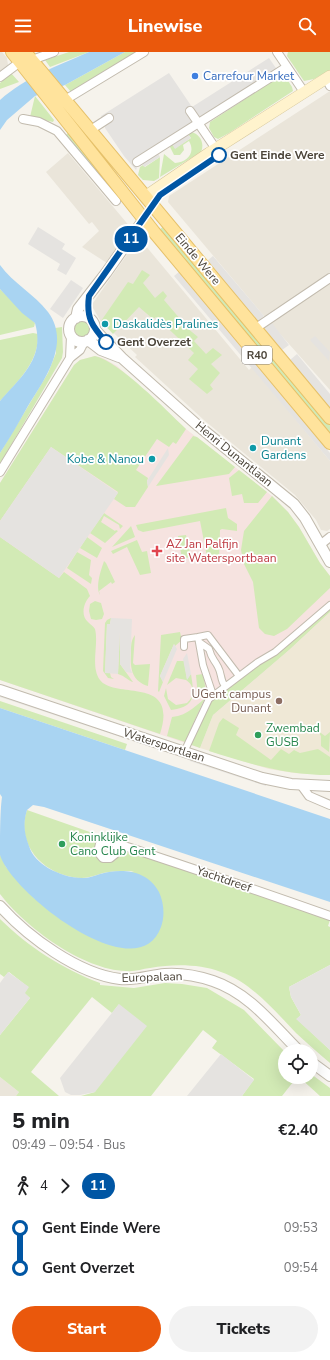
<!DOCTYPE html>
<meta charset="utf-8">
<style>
body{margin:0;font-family:"Nunito Sans",sans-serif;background:#f2f2f2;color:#202124;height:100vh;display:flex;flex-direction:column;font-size:15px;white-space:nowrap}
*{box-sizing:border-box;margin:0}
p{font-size:13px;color:#757577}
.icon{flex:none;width:22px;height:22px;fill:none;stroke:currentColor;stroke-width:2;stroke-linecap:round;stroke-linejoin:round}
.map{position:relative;height:1044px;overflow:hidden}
.panel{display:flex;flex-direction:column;background:#fff;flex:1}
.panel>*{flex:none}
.badge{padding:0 8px;border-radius:13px;font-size:14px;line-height:26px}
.tools{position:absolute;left:278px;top:992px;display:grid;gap:8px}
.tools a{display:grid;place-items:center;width:40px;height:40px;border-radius:50%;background:#fff;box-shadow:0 4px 16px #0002;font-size:20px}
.map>.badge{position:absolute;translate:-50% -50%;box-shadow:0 0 0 2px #fff}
.legs{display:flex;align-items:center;gap:6px;height:44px;padding:0 12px;font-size:13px}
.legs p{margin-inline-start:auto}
.summary{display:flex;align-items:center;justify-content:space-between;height:68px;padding:0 12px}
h1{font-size:22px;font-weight:800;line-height:30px}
.cta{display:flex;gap:8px;margin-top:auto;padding:8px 12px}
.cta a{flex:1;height:46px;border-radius:24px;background:#ea580c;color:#fff;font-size:16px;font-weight:800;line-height:46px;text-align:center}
.cta a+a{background:#f2f2f2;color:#202124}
ul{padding:0 12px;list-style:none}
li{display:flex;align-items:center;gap:14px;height:40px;font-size:15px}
li i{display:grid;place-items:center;width:6px;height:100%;margin:0 5px;background:currentColor}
li i::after{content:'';width:10px;height:10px;margin:-5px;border:3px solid;border-radius:50%;background:#fff}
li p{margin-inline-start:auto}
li:first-child i{background:linear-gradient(#0000 50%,currentColor 0)}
li:last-child i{background:linear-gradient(currentColor 50%,#0000 0)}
header{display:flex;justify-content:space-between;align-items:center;height:52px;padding:0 12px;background:#ea580c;color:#fff;font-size:18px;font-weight:800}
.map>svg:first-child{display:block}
</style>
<header><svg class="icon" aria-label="menu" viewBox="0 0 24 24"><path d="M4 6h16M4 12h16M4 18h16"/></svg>Linewise<svg class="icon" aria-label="search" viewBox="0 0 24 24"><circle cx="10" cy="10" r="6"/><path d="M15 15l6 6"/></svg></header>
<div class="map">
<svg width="330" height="1044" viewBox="0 0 330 1044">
<rect width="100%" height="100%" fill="#f6f3ec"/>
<path fill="#eae5da" d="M0 0H2L7 6 8 13 0 20Z
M330 39V338L264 264 168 150 169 144Z
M68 101 131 176 107 211 82 195 99 179 92 170 89 172 46 120Z
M138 187H140L249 318 252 315 330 409V477L327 479 321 478 316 468 295 443 205 369 135 305 137 303 100 268 93 256V251Z
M0 1025 19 1040 16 1044H0Z"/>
<path fill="#efe8d6" d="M330 560V723L294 721 269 717 200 696 213 663 289 598Z"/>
<path fill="#f6e3e0" d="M95 304 103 306 117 314 186 377 272 444 288 460 299 475 320 511 330 524V560L289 598 213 663 200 696 0 628V431L74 313 80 308Z"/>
<path fill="#d2eab5" d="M69 0H89L50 15 45 8Z
M125 0H138L71 40 65 33Z
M288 0H330V18L314 27 304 29 287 4Z
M11 21 19 30 0 37V31Z
M282 23 285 24 292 35 293 39 229 81 218 87 214 85 209 76 210 70Z
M35 44 54 68 53 70 30 65Z
M69 80 107 127 102 126 66 83Z
M191 80C200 82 205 91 201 100L160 125 164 102 175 111C187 110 196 101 189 89L183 93 184 98 180 103H174L170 95 172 91 175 96 191 86 187 81Z
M160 105 159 126 154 129 143 128 138 123 140 115 143 113 145 115Z
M165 173 330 371V386L158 179Z
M142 218 150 223 143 231 155 246 163 239 167 244 164 248 181 268 180 270 198 285 194 289 206 302 213 296 222 303 211 312 220 321 210 333 213 337 207 342 189 327 198 317 188 308 194 301 156 265 153 267 139 255 113 282 101 269 128 230 133 232Z
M0 237 35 271 34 275 0 283Z
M73 277a9 9 0 1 1 18 0a9 9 0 1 1-18 0Z
M62 275 63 300 62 306 0 412V401L48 321 56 301 55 276Z
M33 281 38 282C39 310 18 329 0 349V288Z
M95 304C120 310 166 358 186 377L176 392 173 390 169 395 157 387 136 418 148 426 147 429 148 435 135 455H126L114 447 118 440 51 395 0 469V431L74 313 80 308Z
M193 384 197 385 235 415 229 422 156 434Z
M239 418 267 440 258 451H244L242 442 232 444 229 426Z
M272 444 288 460 299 475 320 511 330 524V536L287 577 274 584 265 582 259 576 253 530 244 512 241 498 244 479Z
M226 456 228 466 237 472V479L222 477 220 478 219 508 208 510 200 469 143 480 138 478 136 473Z
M104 461 123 474 120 477 119 473 104 464 101 470 115 479 116 478 118 479 105 491 90 481Z
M131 474 135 485 112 495Z
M186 483 191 505 182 507 178 484Z
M0 485 59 526 64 520 87 537 90 544C84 550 80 563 88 570 91 573 93 574 95 577 99 593 90 614 100 628 115 648 179 623 160 682L0 628Z
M87 485 102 496 97 506 80 496Z
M137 488 142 500 147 499 151 521 140 523 127 495 113 502 111 499Z
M77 500 91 508 89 523 92 526 91 532 67 516Z
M104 509 106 511 115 530 112 532 111 530 99 539 100 543C95 535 101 518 104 509Z
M95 549 101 551 104 562 102 567 96 568 91 567 89 559 90 552Z
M330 556V560L289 598 213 663 200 696 189 692 208 651 259 612 277 602Z
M111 566 110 572H107L105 621H110L111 625 114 627 108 626 103 619 105 571 107 568Z
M120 578V612L133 630C130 630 125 624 118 622Z
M180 580 182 588 175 594 174 592 160 624 163 630 159 640 158 639 161 583Z
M135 583 133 611 135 613 150 612 148 634C132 629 130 617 131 601 131 594 131 588 135 583Z
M177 609H184L187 627 191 622C194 642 197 655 171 658L164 644 166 636 168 647 176 653 187 651C195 644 195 634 186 628L176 626 167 633Z
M203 622 206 639 198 645 196 623Z
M209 643 203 650 185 690 167 684 172 665C189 663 196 653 209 643Z
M0 649 127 692 125 698 0 656Z
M223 666 239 676 236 683 271 708 281 697 289 702 294 698 300 701 318 697 330 705V723C287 723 249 712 209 699L219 671Z
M317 678 325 684 330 680 329 700 321 694V684Z
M27 758 104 785C94 789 93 797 98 805L124 797 330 868 328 874 330 875V913L289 935 291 945 301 963 297 967 330 998V1011C318 1001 307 991 296 981 274 958 252 931 221 920 199 912 174 912 150 916 142 917 134 920 126 919 83 918 25 875 0 842V802L6 815 35 847 134 819C123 819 113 819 103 821 96 823 89 826 82 826 47 826 14 794 27 758Z
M0 867C30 896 61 916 100 931V933L134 936 165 931 182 932 207 936 244 958 285 1000V1025H297L282 1044H242L254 1027 212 996 217 989 203 978 151 1044H81L95 1040 119 952 112 961 92 945 31 1020 59 1044H16L19 1040 0 1025V983L30 946 24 941 28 935 9 920 4 925 0 922Z
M311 1022 330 1036V1044H320L299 1025H311Z"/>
<path fill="#e5e3e0" d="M269 6 280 22 187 81 191 86 175 97 172 92 158 101 160 105 144 115 142 111 138 113 136 118 124 104 105 76V72L101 64 169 21 192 55Z
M38 175 65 192 62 197 76 206 66 223 57 218 60 212 28 192Z
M213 204 264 264 258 269 207 209Z
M180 219 330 401V409L174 224Z
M71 228 83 236 63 266 50 257Z
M272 271 289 293 282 298 264 276Z
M315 284 330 300 329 309 310 288Z
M297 302 330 342V357L290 308Z
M51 395 118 441 59 526 0 485V469Z
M168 396 169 403 148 435 147 429Z
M111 566 132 567 130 616 132 621 126 620 120 612V579L118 622 105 621 107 572H110Z
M174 592 177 597 163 630 160 624Z
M187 601 191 622 187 628 183 607Z
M0 642 177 702 175 703 0 645Z
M188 706 266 731V734L190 709Z
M330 913V998L296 967 301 963 291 945 289 935Z
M8 920 29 935 25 941 30 946 0 983V931Z
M119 952 147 974 95 1040 80 1043H71L65 1040 60 1026Z
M221 1002 254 1028 242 1044H187Z"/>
<path fill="#a9d4f2" d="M89 0H125L65 33 35 44 7 68 0 78V48C26 25 57 14 89 0Z
M0 213C13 231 34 242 48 260 71 291 45 327 28 354 19 370 10 386 0 401V349C22 324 45 306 35 271L22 261 0 237Z
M0 656 330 767V850L44 755 33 753 27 758C23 771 24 781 29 794 32 804 39 810 48 816 59 822 70 826 83 826 89 826 94 824 100 822 122 816 147 818 159 840 164 851 165 864 161 875 138 940 11 841 0 803 0 790 0 758 2 745L0 742Z"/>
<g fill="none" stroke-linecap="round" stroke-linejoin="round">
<defs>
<path id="pedestrian" d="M198 585 208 583 239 624
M199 590 209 597C212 608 214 607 218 615 222 622 220 628 225 634
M184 595V587L198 585 203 613 213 643
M184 700 209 647 258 610 275 600 330 553"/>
<path id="minor" d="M277 0 304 40
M32 8 54 0
M0 25 20 10
M329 32 330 34
M65 48 144 0
M190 59 216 97
M23 67 39 70 57 79 116 149
M89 79 109 66
M137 110 287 15
M256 276 330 226
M70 306 71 284
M0 420 70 306 80 298 84 290
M320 493 330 485
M301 733 309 744 330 753
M118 792 115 802 110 806H103L98 800 100 792 109 789C183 813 256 838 330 864"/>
<path id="tertiary" d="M69 277a13 13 0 1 1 26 0a13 13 0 1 1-26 0Z
M76 266 78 257 106 221 144 167
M95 278 122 306 196 372 294 452 305 466 330 510
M88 288 101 298 119 305
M0 638 262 726 291 732 330 734
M0 854C28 885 78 922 120 927 135 929 150 923 165 922 181 921 198 924 213 929 249 941 273 973 299 999
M311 1010 330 1024"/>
<path id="secondary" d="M146 144 209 101 330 24"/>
<path id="primary" d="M12 0 154 180 330 391
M25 0C126 122 229 243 330 366"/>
</defs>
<use href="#pedestrian" stroke="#c2bbae" stroke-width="8"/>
<use href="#minor" stroke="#c2bbae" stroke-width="10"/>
<use href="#tertiary" stroke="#c2bbae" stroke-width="12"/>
<use href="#secondary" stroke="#d6c79b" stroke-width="12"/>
<use href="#primary" stroke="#e6c16a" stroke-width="14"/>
<use href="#pedestrian" stroke="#fff" stroke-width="6"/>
<use href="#minor" stroke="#fff" stroke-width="8"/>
<use href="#tertiary" stroke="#fff" stroke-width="10"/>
<use href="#secondary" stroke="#fff3cd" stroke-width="11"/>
<use href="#primary" stroke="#ffe39c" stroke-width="12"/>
</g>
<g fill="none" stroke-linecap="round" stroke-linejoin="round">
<defs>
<path id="line-1" d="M106 290C92 274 86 266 89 244L160 143 219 103"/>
</defs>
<use href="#line-1" stroke="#fff" stroke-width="9"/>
<use href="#line-1" stroke="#0056a4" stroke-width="6"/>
</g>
<circle fill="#3f7fe0" stroke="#fff" stroke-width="1.5" cx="195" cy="24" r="4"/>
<g fill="#fff" stroke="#0056a4" stroke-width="2">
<circle cx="219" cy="103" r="7"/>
<circle cx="106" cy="290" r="7"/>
</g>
<g fill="#0f9aa8" stroke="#fff" stroke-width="1.5">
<circle cx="105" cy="272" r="4"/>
<circle cx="253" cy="396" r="4"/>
<circle cx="152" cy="407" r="4"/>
</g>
<path fill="#e0444e" stroke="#fff" stroke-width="1.5" d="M155 493h4v4h4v4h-4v4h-4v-4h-4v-4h4z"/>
<circle fill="#8d6e63" stroke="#fff" stroke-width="1.5" cx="279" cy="649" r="4"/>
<g fill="#2e9e5b" stroke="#fff" stroke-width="1.5">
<circle cx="258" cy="683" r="4"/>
<circle cx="62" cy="792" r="4"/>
</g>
<g text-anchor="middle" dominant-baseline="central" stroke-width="3.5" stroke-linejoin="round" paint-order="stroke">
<rect fill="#fff" stroke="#817c74" stroke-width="1" x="242" y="294" width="30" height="18" rx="3"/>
<g font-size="11" font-weight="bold" fill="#4b4439">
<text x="257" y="303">R40</text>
</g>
<g font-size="12" fill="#366cbe" stroke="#fff" text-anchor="start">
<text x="203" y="24">Carrefour Market</text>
</g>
<g font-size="12" font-weight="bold" fill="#4b4439" stroke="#fff" text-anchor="start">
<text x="230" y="103">Gent Einde Were</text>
<text x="117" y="290">Gent Overzet</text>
</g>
<g font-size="12" fill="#4b4439" stroke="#fff">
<text transform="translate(198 207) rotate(50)">Einde Were</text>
<text transform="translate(234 402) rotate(39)">Henri Dunantlaan</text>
<text transform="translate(164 693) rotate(18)">Watersportlaan</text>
<text transform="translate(224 827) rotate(19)">Yachtdreef</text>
<text transform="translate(152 925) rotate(-2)">Europalaan</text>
</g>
<g font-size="12" fill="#0d838f" stroke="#fff" text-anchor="start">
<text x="113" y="272">Daskalidès Pralines</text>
<text x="261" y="389">Dunant<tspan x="261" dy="14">Gardens</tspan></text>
<text x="144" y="407" text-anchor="end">Kobe &amp; Nanou</text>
</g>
<g font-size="12" fill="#be3a42" stroke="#fff" text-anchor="start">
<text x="166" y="492">AZ Jan Palfijn<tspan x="166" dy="14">site Watersportbaan</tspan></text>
</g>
<g font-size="12" fill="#785e54" stroke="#fff" text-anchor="end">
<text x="271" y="642">UGent campus<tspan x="271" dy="14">Dunant</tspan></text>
</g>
<g font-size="12" fill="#27864d" stroke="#fff" text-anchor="start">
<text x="266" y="676">Zwembad<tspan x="266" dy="14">GUSB</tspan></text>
<text x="70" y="785">Koninklijke<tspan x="70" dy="14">Cano Club Gent</tspan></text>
</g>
</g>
</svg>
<div class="tools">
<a><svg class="icon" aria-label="locate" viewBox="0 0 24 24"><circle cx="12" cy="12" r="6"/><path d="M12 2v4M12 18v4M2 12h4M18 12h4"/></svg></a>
</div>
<b class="badge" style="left:131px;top:187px;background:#0056a4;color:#fff">11</b>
</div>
<section class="panel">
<div class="summary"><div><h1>5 min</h1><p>09:49 – 09:54 · Bus</p></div><b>€2.40</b></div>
<div class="legs"><svg class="icon" aria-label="walk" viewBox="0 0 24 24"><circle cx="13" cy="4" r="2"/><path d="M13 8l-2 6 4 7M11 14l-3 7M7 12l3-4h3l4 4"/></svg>4<svg class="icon" aria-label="forward" viewBox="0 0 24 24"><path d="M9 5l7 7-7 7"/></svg><b class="badge" style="background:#0056a4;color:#fff">11</b></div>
<ul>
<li><i style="color:#0056a4"></i><b>Gent Einde Were</b><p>09:53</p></li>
<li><i style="color:#0056a4"></i><b>Gent Overzet</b><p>09:54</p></li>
</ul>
<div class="cta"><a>Start</a><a>Tickets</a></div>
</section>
